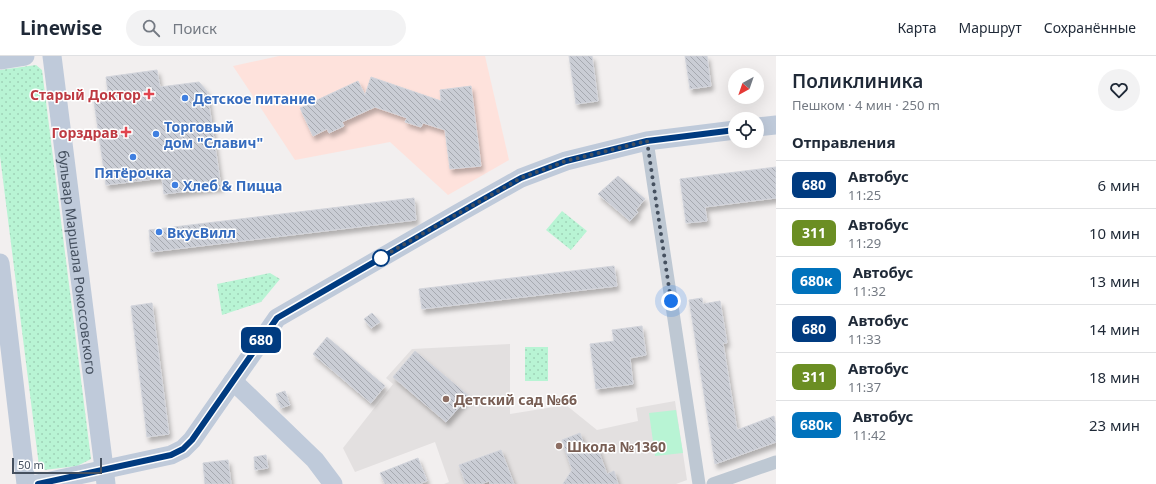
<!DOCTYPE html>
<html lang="ru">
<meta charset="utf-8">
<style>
body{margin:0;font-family:"Noto Sans",sans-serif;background:#f2f2f3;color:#1f2937;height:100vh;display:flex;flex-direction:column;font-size:15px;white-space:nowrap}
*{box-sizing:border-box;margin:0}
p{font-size:13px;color:#747a83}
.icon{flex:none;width:22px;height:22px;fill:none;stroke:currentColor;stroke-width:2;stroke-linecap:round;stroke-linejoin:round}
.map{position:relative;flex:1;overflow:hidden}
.sheet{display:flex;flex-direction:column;background:#fff;width:380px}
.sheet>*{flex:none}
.badge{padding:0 8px;border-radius:6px;font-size:14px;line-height:26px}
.needle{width:26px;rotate:220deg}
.fabs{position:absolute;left:728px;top:12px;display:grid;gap:8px}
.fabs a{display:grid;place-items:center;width:36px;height:36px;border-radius:50%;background:#fff;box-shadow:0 4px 16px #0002;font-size:20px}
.scale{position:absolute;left:12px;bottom:10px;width:90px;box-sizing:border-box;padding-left:4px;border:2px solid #45505f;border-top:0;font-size:11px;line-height:14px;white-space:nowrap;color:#45505f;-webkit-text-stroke:3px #fff;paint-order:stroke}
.you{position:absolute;width:20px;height:20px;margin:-10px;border:3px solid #fff;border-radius:50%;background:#1a73e8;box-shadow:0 0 0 6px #1a73e833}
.map>.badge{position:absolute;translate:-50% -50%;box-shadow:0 0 0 2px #fff}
h2{padding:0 16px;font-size:15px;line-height:36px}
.round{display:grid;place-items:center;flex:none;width:42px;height:42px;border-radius:21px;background:#f2f2f3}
.overview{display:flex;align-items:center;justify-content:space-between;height:68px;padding:0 16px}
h1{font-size:19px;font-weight:600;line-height:30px}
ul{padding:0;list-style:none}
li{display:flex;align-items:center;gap:12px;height:48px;padding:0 16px;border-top:1px solid #e0e1e3}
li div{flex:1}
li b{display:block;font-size:15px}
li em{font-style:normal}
li .badge{min-width:44px;font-weight:700;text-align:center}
header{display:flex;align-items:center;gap:24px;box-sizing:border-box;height:56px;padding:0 20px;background:#fff;border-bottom:1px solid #e0e1e3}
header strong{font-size:19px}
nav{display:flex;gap:22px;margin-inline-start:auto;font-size:14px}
.search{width:280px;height:36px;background:#f2f2f3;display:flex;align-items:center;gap:10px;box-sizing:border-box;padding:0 14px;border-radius:22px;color:#747a83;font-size:15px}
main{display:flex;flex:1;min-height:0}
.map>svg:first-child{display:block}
</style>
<header>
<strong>Linewise</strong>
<div class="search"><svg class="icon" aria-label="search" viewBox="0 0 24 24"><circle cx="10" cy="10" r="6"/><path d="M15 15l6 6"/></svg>Поиск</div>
<nav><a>Карта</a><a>Маршрут</a><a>Сохранённые</a></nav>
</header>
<main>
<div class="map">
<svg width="776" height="428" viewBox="0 0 776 428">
<defs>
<pattern id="park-dots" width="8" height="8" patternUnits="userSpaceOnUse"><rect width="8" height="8" fill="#b8f4d4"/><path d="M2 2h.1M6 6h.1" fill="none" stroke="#a0d3b8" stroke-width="1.8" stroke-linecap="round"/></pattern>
<pattern id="building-back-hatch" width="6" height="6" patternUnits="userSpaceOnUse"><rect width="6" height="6" fill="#cacdd5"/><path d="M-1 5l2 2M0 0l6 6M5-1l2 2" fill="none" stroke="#a6a9b0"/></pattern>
<filter id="shadow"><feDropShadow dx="2.5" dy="4.5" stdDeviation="2" flood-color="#0004"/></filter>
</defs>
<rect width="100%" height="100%" fill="#f2efef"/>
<path fill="#e3e0e0" d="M510 288V358L566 349 597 374 638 365 636 352 675 345 687 424 676 428H444L449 426 435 386 355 416 343 392 393 328 386 322 412 293Z"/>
<path fill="#fee2dc" d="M279 0H485L509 104 448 139 390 86 295 104 233 10Z"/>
<path fill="#b8f4d4" d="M676 354 683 397 655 400 649 357Z"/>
<path fill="url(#park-dots)" d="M36 9 42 14 91 403 77 410 44 414 39 410 0 100V14Z
M562 155 587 175 571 194 546 174Z
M270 217 280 223 261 246 222 259 217 228Z
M525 291H548V325H525Z"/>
<path fill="url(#building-back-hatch)" stroke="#d2d4db" filter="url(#shadow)" d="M569 0H592L598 45 576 48Z
M685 0H707L711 30 690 33Z
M157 14 160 31 199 26 207 35 221 131 164 138 162 122 106 129 93 39 108 37 106 21Z
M371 21 441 45 440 34 471 30 481 110 450 113 445 74 423 67 421 71 405 66 407 62 375 51 342 66 344 70 329 77 327 73 313 80 300 52 358 25 365 39Z
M776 111V142L705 151 707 165 686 167 680 123Z
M618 120 645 143 636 154 638 156 630 165 598 138Z
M414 142 416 164 151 196 149 174Z
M614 210 617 230 422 253 419 233Z
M702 242 703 248 720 245 727 287H723L737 374 774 360 776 373V386L715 408 689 244Z
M152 247 169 378 147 381 131 250Z
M372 257 380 266 371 272 364 263Z
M642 270 646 299 630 302 633 328 596 333 590 288 614 285 612 274Z
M327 281 385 330 371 347 313 298Z
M415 295 469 340 446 366 393 321Z
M285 335 290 349 281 352 276 338Z
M580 377 585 392 596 388 607 418 614 415 618 428H563L572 414 562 384Z
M501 394 514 428H490L489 425 481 428H466L459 409Z
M266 399 268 412 255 414 254 401Z
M418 402 427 425 419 428H385L380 417Z
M228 404 231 428H205L203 407Z"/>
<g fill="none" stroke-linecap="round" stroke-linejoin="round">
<path stroke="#bec8d3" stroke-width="13" d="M647 85 699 428
M713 428 776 406"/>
<g stroke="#bfcada" stroke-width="19">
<path id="s1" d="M52 0 106 428"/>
<path d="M0 4 25 0"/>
<path d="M757 71 776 69"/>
<path d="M0 207 26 428"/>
<path d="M233 325 315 404 333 428"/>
<path d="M37 428 171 399 183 393 192 384 277 262 457 158 521 122 566 105 647 85 735 74"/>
</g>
</g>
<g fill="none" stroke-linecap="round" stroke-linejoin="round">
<defs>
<path id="line" d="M38 428 171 399 183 393 192 384 277 262 480 145 521 122 566 105 647 85 735 74"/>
</defs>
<use href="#line" stroke="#fff" stroke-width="9"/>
<use href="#line" stroke="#003b80" stroke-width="6"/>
<path stroke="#45505f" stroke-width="4" stroke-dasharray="0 7.2" d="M381 202H380L521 122 566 105 647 85 671 245"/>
</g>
<g fill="#e0444e" stroke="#fff" stroke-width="1.5">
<path d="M147 32h4v4h4v4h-4v4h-4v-4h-4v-4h4z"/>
<path d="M124 70h4v4h4v4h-4v4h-4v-4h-4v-4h4z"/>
</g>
<g fill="#3f7fe0" stroke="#fff" stroke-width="1.5">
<circle cx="185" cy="42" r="4"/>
<circle cx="156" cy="78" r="4"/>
<circle cx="133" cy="101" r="4"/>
<circle cx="175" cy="129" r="4"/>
<circle cx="159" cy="176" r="4"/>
</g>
<circle fill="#fff" stroke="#003b80" stroke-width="2" cx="381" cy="202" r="8"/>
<g fill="#8d6e63" stroke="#fff" stroke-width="1.5">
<circle cx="446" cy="343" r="4"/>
<circle cx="559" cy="390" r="4"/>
</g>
<g text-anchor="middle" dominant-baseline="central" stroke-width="3" stroke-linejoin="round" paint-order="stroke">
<g font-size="14" font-weight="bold" fill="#be3a42" stroke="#fff" text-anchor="end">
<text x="141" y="38">Старый Доктор</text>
<text x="118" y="76">Горздрав</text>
</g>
<g font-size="14" font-weight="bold" fill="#366cbe" stroke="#fff" text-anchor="start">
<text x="193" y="42">Детское питание</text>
<text x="164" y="70">Торговый<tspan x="164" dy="16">дом "Славич"</tspan></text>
<text x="133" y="116" text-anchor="middle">Пятёрочка</text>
<text x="183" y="129">Хлеб &amp; Пицца</text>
<text x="167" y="176">ВкусВилл</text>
</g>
<g font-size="14" fill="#45505f" stroke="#fff">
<text stroke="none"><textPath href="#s1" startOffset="208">бульвар Маршала Рокоссовского</textPath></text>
</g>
<g font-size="14" font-weight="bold" fill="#785e54" stroke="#fff" text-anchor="start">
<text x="454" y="343">Детский сад №66</text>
<text x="567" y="390">Школа №1360</text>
</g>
</g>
</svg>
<div class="fabs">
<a><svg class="needle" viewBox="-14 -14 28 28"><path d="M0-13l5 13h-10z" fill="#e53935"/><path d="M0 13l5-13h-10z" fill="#747a83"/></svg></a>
<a><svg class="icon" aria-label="locate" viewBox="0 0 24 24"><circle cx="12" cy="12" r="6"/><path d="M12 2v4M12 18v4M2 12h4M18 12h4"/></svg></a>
</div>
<div class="scale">50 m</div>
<div class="you" style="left:671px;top:245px"></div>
<b class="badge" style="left:261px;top:284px;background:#003b80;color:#fff">680</b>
</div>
<section class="sheet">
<div class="overview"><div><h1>Поликлиника</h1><p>Пешком · 4 мин · 250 m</p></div><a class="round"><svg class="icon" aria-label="heart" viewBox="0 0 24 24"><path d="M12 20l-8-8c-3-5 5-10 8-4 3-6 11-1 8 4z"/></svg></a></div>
<h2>Отправления</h2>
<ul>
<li><span class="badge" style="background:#003b80;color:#fff">680</span><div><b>Автобус</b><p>11:25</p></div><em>6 мин</em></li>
<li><span class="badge" style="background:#6b8e23;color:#fff">311</span><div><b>Автобус</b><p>11:29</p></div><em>10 мин</em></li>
<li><span class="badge" style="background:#0072bc;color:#fff">680к</span><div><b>Автобус</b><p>11:32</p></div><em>13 мин</em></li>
<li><span class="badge" style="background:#003b80;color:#fff">680</span><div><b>Автобус</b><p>11:33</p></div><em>14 мин</em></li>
<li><span class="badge" style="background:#6b8e23;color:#fff">311</span><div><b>Автобус</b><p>11:37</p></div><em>18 мин</em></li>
<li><span class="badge" style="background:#0072bc;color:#fff">680к</span><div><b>Автобус</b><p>11:42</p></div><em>23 мин</em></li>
</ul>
</section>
</main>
